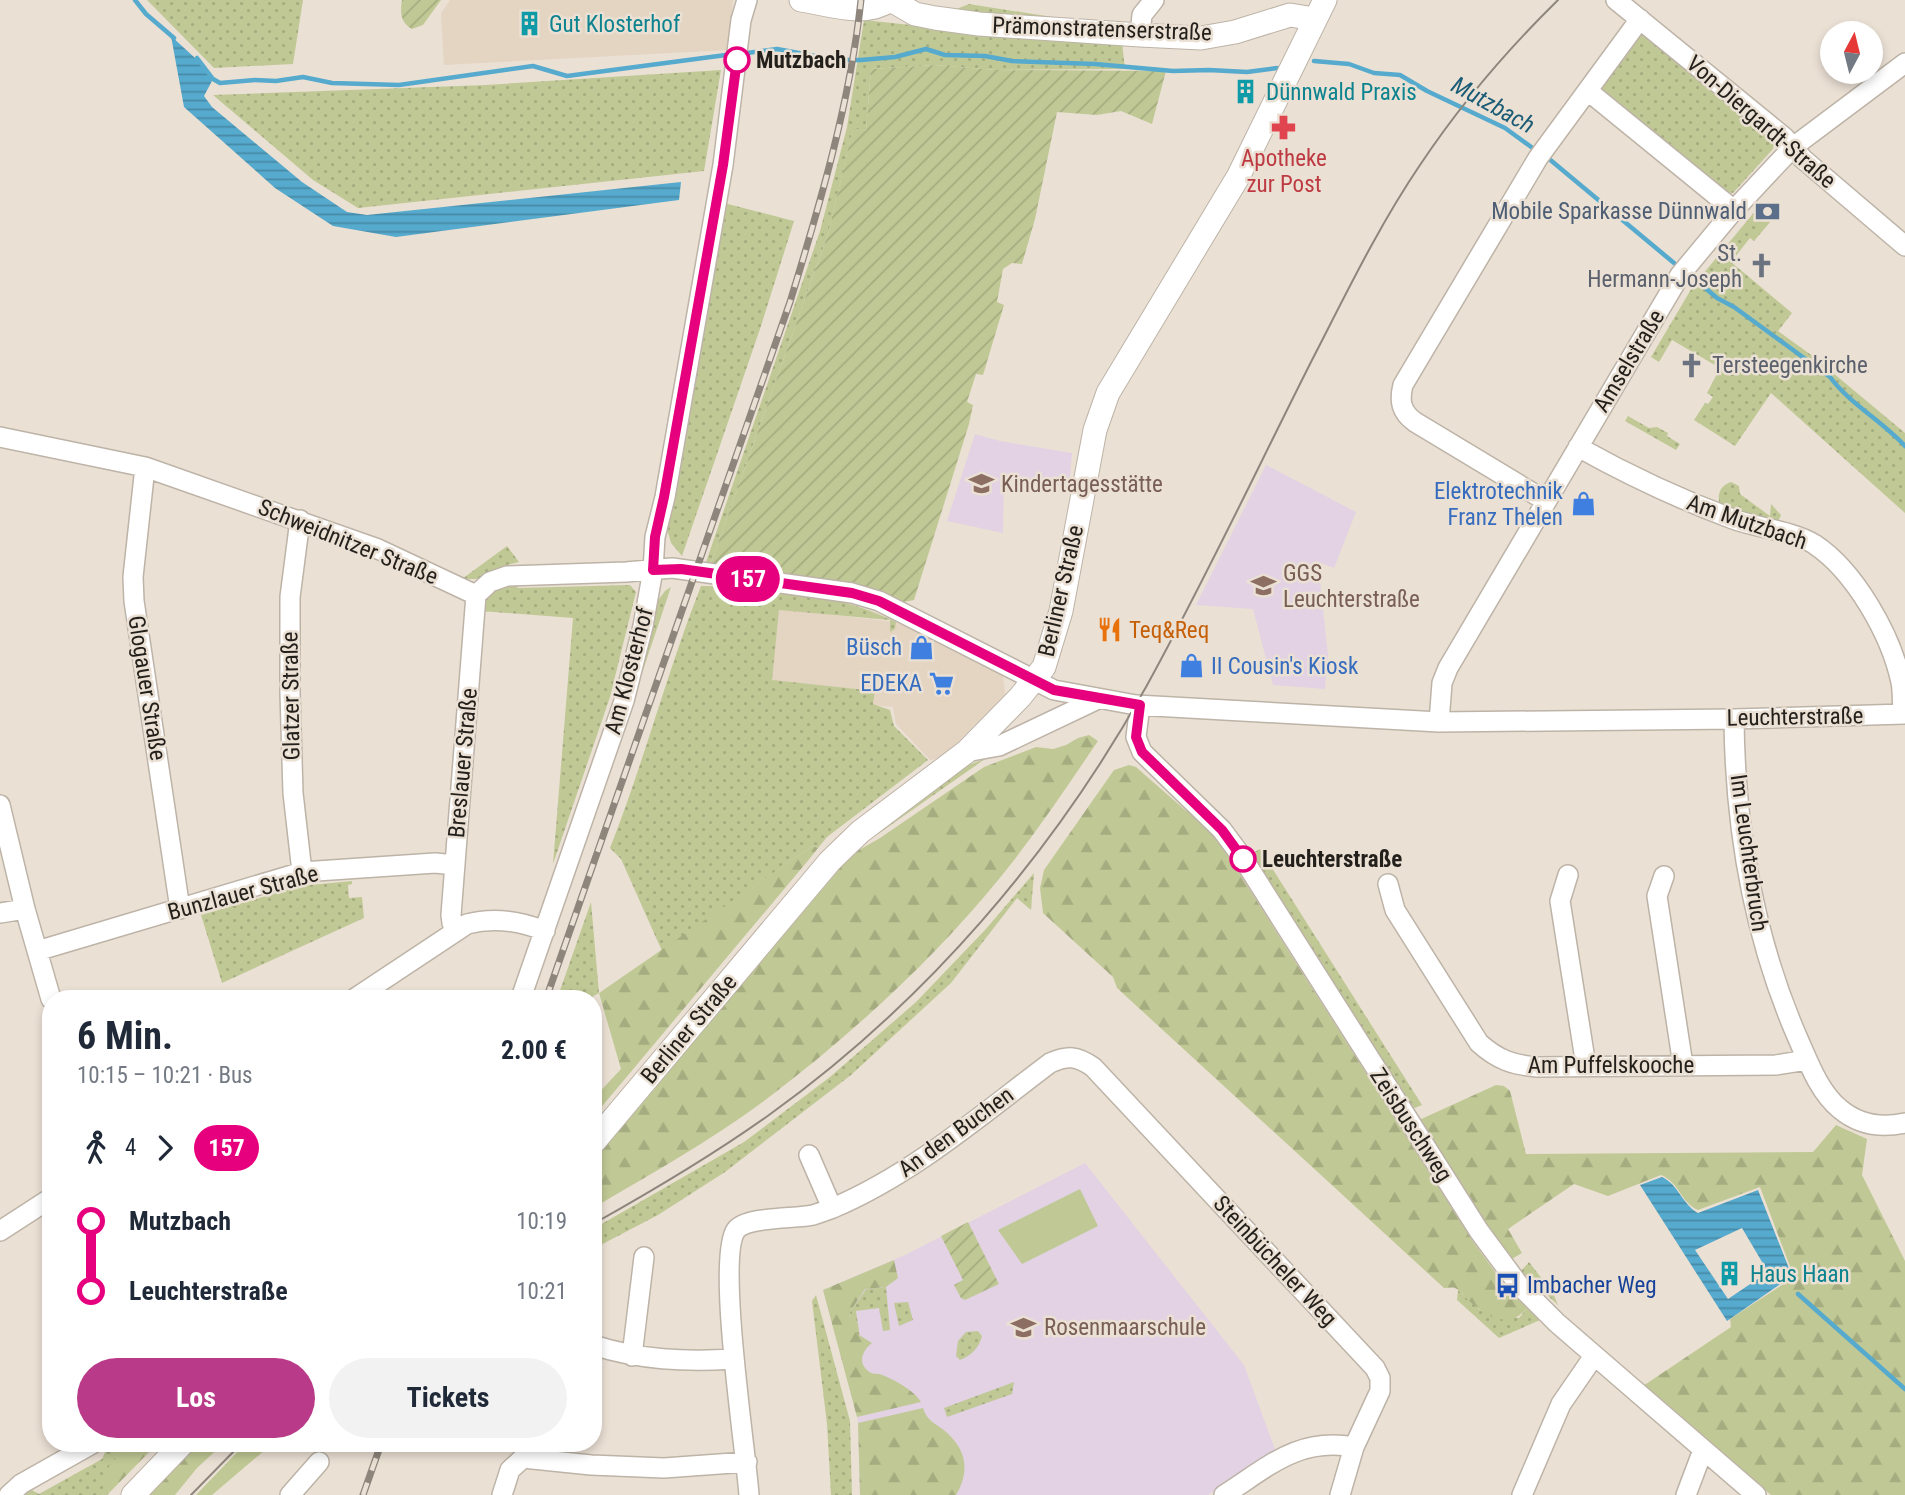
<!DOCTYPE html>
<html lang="de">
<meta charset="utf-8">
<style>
body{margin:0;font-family:"Roboto Condensed",sans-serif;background:#f2f2f3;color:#1f2937;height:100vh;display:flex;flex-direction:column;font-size:26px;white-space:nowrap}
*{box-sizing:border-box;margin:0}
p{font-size:23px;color:#747a83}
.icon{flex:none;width:38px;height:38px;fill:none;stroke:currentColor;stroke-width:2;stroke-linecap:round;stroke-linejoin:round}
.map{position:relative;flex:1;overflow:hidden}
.details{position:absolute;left:42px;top:990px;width:560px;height:462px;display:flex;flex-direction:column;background:#fff;border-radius:28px;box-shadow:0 4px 10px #0003}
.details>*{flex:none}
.badge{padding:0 14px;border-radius:23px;font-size:24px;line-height:46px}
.needle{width:46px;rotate:7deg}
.fabs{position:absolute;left:1820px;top:21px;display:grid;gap:14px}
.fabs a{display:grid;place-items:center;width:63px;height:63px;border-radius:50%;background:#fff;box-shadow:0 4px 10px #0003;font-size:35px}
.map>.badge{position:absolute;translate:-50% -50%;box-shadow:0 0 0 4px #fff}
.legs{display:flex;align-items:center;gap:10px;height:77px;padding:0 35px;font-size:23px}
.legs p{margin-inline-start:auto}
.overview{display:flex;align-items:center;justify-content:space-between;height:119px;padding:0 35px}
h1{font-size:38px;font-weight:700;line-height:52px}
.cta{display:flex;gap:14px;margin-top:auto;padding:14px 35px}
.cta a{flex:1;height:80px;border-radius:42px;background:#b93a88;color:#fff;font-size:28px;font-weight:700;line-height:80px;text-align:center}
.cta a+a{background:#f2f2f3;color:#1f2937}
ul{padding:0 35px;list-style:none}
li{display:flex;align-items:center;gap:24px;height:70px;font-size:26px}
li i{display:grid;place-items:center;width:10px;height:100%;margin:0 9px;background:currentColor}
li i::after{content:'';width:18px;height:18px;margin:-9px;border:5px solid;border-radius:50%;background:#fff}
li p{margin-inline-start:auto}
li:first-child i{background:linear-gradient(#0000 50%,currentColor 0)}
li:last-child i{background:linear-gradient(currentColor 50%,#0000 0)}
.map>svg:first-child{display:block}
</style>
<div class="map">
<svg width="1905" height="1495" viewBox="0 0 1905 1495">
<defs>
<pattern id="grass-dots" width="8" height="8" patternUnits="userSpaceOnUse" patternTransform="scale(1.75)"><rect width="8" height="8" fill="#c0c995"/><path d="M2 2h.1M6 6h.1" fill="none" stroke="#a5ac80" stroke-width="1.8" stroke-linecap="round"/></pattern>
<pattern id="forest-firs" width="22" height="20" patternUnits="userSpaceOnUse" patternTransform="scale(1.75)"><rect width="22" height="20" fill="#c0c995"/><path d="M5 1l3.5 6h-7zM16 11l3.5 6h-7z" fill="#a5ac80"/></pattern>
<pattern id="garden-furrows" width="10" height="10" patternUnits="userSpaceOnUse" patternTransform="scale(1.75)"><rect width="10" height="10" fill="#c0c995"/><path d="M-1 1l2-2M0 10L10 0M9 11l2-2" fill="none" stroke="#a5ac80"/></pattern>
<pattern id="water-rules" width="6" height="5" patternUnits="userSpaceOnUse" patternTransform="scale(1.75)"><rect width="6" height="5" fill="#56aacd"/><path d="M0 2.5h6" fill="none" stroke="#478aa6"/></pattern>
</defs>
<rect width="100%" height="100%" fill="#ebe0d4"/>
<path fill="#e4d4c2" d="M450 0H733L728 50 444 65 441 14Z
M762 607 896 622 1003 675 1005 694 943 757 930 760 896 724 893 707 754 693Z"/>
<path fill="#e2d2e4" d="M975 434 1000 441 1072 453 1069 487 1004 475 1003 533 947 521Z
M1266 465 1356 512 1334 568 1318 562 1328 655 1325 689 1273 685 1253 609 1196 605Z
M1085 1163 1244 1365 1276 1452 1208 1495H860L858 1420 823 1290 905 1255Z"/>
<path fill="url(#grass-dots)" d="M147 0H303L293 64 214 68Z
M969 4 1110 26 954 10Z
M864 20 1023 37 1122 43 1125 69 996 70 935 65 871 69 866 131 853 129 828 234 711 563 706 562 820 231 847 127Z
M1641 34 1646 36 1771 137 1774 143 1773 149 1733 193 1727 192 1600 89Z
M721 70 704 171 358 208 313 180 213 95 486 85Z
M724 203 794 221 761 326 682 556 671 543 667 529Z
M1756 210 1771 221 1754 241 1750 238 1731 262 1792 313 1778 331 1814 357 1905 433V513L1771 393 1735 446 1694 420 1705 403 1708 404 1713 397 1707 393 1720 368 1672 340 1659 362 1651 357 1693 286Z
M1628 416 1649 428 1657 427 1668 433 1667 436 1680 444 1676 450 1625 421Z
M1731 482 1739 486 1740 494 1770 516 1771 504 1781 515 1777 524 1720 506C1717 495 1719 486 1731 482Z
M507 546 519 562 503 566 479 579H462Z
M519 583 517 588 630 585 636 592 610 697 553 864 573 618 481 611C488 591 500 587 519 583Z
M701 586C767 587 837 593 896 622L895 629 890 632V620L779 610 772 680 875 691 873 704 890 710 894 726 928 760 827 837 818 848 812 846 662 951 621 859 610 848C644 762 667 672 701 586Z
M671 587 632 703 653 607 665 591Z
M985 759 878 834 849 850 962 767Z
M1260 849 1422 1105 1410 1110 1251 854Z
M1034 873 1031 910 1017 898 951 983 851 1075 725 1172 658 1215 593 1249V1229L744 1142 830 1077 916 1002 985 930Z
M352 881V884L348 885 349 898 362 897 364 918 222 983 201 915 300 886Z
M591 902 599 993 588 999H557Z
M1529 1262 1553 1293 1558 1305 1521 1271Z
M886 1287 890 1330 883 1331 879 1308 856 1311 860 1338 852 1331 850 1312 866 1289Z
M1458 1290 1480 1310 1519 1318 1527 1308 1540 1320 1499 1338 1457 1300Z
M816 1295 850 1421 852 1495H831L827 1424 812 1301Z
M908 1302 913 1320 899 1326 894 1303Z
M978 1331 982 1336C979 1348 971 1356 960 1360L956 1356 958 1341 966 1332Z
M1014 1382 1012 1394 947 1417 944 1408Z
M109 1444H127L101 1478 110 1492 107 1495H23L30 1489 39 1494 102 1459Z"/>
<path fill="url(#forest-firs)" d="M1089 735 1098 741C1066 788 1035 835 999 879 931 962 850 1036 764 1101 710 1141 651 1174 593 1208V1160L852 854 880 838 984 767 1036 747 1053 749 1066 745 1078 738Z
M1129 765 1136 767 1185 810 1192 813 1218 840 1472 1240 1508 1290 1527 1308C1508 1331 1486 1316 1468 1300 1465 1297 1460 1290 1455 1288 1452 1287 1448 1288 1444 1288L1117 988 1113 977 1043 913 1040 888 1044 870 1114 770Z
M812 846 818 848 811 857 593 1117V1099L621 1069 599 993Z
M1496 1085 1504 1086 1510 1091 1526 1154 1813 1152 1836 1125 1867 1139 1862 1175 1905 1261V1495H1771L1643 1386 1731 1327 1730 1319 1794 1277 1760 1187 1698 1210C1680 1202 1680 1183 1661 1175L1608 1196 1574 1184 1508 1229 1522 1253 1510 1260 1419 1120Z
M894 1260 898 1278 886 1287 865 1289 850 1312C853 1335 854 1331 872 1343 863 1350 857 1362 868 1371 874 1375 872 1373 879 1374 892 1378 914 1390 921 1402L857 1417 823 1290Z
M923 1408C927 1421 935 1423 945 1431 967 1450 970 1471 956 1495H860L858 1423Z
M127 1444H157L110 1492 100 1478Z
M198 1444H223L197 1468 175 1495H149Z
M245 1444H272L212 1495H196Z"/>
<path fill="url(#garden-furrows)" d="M402 0H441L423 25 412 29C400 22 400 12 402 0Z
M935 65 996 70 1166 71 1152 124 1121 111 1097 115 1057 112 1035 219 1022 264 1012 263 1003 269 997 302 1004 305 983 375 976 374 967 402 973 405 969 424 914 600 904 602 854 583 773 574 711 563 828 234 853 128 866 131 871 69Z
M968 1222 999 1284 965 1300 961 1298 954 1285 963 1280 941 1236Z"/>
<path fill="#c0c995" d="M1080 1189 1098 1226 1022 1264 998 1230Z"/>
<path fill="url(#water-rules)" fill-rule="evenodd" d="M171 36 206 68 213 79 204 96 212 107 302 182 347 212 367 215 681 182 679 200 396 237 333 226 275 188 184 107Z
M1662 1177C1678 1184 1682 1204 1698 1213L1758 1190 1792 1276 1727 1321 1640 1185ZM1742 1228 1768 1272 1728 1299 1695 1250Z"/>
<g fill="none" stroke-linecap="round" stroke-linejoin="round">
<path stroke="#56aacd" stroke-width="4.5" d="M135 0 146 14 174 38
M747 53 777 49 837 60H861L895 57 926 49 945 55 985 56 1012 61 1095 64 1173 71 1209 70 1247 72 1277 68
M197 58 213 79 220 83 255 80 276 81 303 77 332 83 399 85 533 66 567 76 726 55
M1314 61 1349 64 1374 73 1400 75 1427 91 1505 128 1534 149
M1548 158 1674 263
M1697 281 1717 298 1734 307 1830 377C1850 404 1882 421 1905 446
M1798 1294 1905 1389"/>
<defs>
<path id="minor" d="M1616 0 1784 137 1803 159 1905 246
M1140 35 1142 15 1154 0
M1588 91 1734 210
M0 437 145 467 378 549 476 595
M1578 447C1628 475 1679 499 1733 519 1757 528 1793 531 1814 544 1855 571 1891 635 1901 682 1903 692 1902 704 1903 714
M145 467 133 577 134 601 180 909
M1546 501 1415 422C1401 412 1399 401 1403 385L1538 158 1640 19
M300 520 290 597V693L293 793 302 872
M476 595 490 582 507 576 626 572 672 568 852 593 879 601 1054 690 1136 705 1439 722 1734 719 1905 714
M1140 705 1136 737 1142 752 1222 830 1242 857 1479 1231 1519 1285 1557 1323 1756 1495
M1734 719C1735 830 1754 939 1799 1041 1809 1064 1820 1093 1840 1109 1859 1125 1882 1128 1905 1123
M1439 722 1442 683 1448 668 1680 275 1734 210 1793 147 1905 63
M966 752 999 746 1098 699
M0 805 25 909 51 999
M1568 875 1560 901 1586 1066
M1664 876 1657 896 1683 1065
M1388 884 1395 910 1479 1043C1498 1060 1513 1065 1537 1067L1776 1065 1807 1060
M0 913 25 909
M456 930 452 923 451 915 476 595
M37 951 302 872 435 863 455 865
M354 999 467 924C493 917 520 921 545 931
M519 999 522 995 624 701 643 626 653 570 655 537 665 497 723 165 741 20 747 0
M809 1155 832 1208
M0 1231 51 1198
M593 1345C640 1360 685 1362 734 1359
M632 1356 644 1257
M9 1495 21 1484 92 1444
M290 1495 319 1462
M502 1495 510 1470 523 1458 591 1465 664 1468 747 1462
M749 1495C746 1451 716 1258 736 1230 747 1216 796 1219 813 1215 820 1213 827 1210 833 1208 913 1174 981 1115 1050 1063 1068 1055 1077 1056 1093 1067L1375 1368 1380 1378V1391L1354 1447 1340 1495
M1224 1495C1268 1467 1298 1437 1354 1447
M1522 1495 1561 1404 1594 1356
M1686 1495 1703 1450"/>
<path id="major" d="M801 0C829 4 865 18 890 0
M891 0 915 14 935 18 979 24 1140 35 1201 38 1235 32 1290 15 1314 19
M593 1143 830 861 860 832 966 752 1020 697 1044 667 1061 611 1095 430 1108 393 1238 177 1325 0
M133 1495 182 1444"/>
</defs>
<use href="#minor" stroke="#bdb3a7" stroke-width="22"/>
<use href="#major" stroke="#bdb3a7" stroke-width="25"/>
<use href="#minor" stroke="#fff" stroke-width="19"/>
<use href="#major" stroke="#fff" stroke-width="23"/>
<path stroke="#8e867d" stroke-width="2" d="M593 1224C654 1190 713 1155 769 1115 925 1003 1053 854 1146 687 1205 580 1257 469 1312 360 1346 294 1378 227 1420 165 1460 105 1507 50 1558 0
M191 1495 241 1444"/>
<defs>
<path id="rail" d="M546 999 790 302C820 204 850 103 861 0
M363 1495 381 1444"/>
</defs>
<use href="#rail" stroke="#8e867d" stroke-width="7"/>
<use href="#rail" stroke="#ebe0d4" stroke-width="4.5" stroke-dasharray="13" stroke-linecap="butt"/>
</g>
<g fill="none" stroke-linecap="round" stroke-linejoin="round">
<defs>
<path id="line-1" d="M737 60 723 165 664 497 655 537 653 570 681 569 852 593 879 601 1054 690 1140 705 1136 737 1142 752 1222 830 1243 859"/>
</defs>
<use href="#line-1" stroke="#fff" stroke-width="16"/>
<use href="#line-1" stroke="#e6007e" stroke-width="10"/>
</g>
<defs>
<symbol id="building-bare" viewBox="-9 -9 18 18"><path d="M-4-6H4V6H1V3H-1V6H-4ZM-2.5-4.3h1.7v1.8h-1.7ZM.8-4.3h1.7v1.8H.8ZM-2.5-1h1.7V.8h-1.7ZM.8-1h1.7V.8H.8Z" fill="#0f9aa8" stroke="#ebe0d4" stroke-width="2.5" paint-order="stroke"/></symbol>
<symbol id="pharmacy-bare" viewBox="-9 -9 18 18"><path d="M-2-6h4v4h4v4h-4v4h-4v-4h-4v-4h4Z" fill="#e0444e" stroke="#ebe0d4" stroke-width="2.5" paint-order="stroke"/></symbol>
<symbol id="bank-bare" viewBox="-9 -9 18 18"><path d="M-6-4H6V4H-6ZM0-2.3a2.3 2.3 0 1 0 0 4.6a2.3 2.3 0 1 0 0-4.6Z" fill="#5c6f8a" stroke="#ebe0d4" stroke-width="2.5" paint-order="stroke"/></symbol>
<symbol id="church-bare" viewBox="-9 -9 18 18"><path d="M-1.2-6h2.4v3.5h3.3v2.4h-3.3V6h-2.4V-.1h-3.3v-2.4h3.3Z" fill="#6b7280" stroke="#ebe0d4" stroke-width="2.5" paint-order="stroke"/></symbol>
<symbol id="school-bare" viewBox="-9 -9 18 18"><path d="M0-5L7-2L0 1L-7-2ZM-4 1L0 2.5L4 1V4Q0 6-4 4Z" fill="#8d6e63" stroke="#ebe0d4" stroke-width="2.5" paint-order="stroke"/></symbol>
<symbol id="shop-bare" viewBox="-9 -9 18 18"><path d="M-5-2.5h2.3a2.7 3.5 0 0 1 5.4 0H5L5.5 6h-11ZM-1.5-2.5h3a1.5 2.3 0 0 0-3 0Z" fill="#3f7fe0" stroke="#ebe0d4" stroke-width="2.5" paint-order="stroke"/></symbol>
<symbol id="restaurant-bare" viewBox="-9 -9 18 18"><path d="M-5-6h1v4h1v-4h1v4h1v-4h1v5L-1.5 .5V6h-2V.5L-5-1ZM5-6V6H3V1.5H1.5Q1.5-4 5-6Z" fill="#e8710a" stroke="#ebe0d4" stroke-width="2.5" paint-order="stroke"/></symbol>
<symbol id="supermarket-bare" viewBox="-9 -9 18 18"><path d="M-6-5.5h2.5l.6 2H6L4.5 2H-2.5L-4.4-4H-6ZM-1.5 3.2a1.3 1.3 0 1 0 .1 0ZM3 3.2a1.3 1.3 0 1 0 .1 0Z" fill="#3f7fe0" stroke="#ebe0d4" stroke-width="2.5" paint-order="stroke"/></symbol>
<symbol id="bus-bare" viewBox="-9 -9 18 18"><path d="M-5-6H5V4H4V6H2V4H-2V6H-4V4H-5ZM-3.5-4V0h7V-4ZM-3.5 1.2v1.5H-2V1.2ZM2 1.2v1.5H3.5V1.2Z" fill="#1a4fb4" stroke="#ebe0d4" stroke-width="2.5" paint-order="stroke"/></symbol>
</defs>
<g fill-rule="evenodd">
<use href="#building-bare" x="512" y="6" width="35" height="35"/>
<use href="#building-bare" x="1228" y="74" width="35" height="35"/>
<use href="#pharmacy-bare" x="1266" y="110" width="35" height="35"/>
<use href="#bank-bare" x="1750" y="194" width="35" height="35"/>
<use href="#church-bare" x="1744" y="248" width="35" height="35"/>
<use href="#church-bare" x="1674" y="348" width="35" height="35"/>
<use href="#school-bare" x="964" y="466" width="35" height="35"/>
<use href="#shop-bare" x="1566" y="486" width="35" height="35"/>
<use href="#school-bare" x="1246" y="568" width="35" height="35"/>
<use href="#restaurant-bare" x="1092" y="612" width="35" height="35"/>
<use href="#shop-bare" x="904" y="630" width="35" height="35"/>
<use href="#shop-bare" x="1174" y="648" width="35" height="35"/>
<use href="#supermarket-bare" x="924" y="666" width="35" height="35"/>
<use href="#building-bare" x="1712" y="1256" width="35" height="35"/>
<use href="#bus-bare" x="1490" y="1268" width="35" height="35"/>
<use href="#school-bare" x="1006" y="1310" width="35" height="35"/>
</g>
<g fill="#fff" stroke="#e6007e" stroke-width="3.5">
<circle cx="737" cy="60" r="12"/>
<circle cx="1243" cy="859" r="12"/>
</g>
<g text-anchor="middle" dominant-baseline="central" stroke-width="5" stroke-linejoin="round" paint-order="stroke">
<g font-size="23" fill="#0d838f" stroke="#ebe0d4" text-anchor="start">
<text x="549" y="24">Gut Klosterhof</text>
<text x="1266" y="92">Dünnwald Praxis</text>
<text x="1750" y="1274">Haus Haan</text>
</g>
<g font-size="23" fill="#231f1a" stroke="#ebe0d4">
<text transform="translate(1102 29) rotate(2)">Prämonstratenserstraße</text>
<text transform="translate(1761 122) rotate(41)">Von-Diergardt-Straße</text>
<text transform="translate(1629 361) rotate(-59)">Amselstraße</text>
<text transform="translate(1747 522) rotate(19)">Am Mutzbach</text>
<text transform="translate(348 542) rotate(22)">Schweidnitzer Straße</text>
<text transform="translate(1061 591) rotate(-77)">Berliner Straße</text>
<text transform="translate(629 671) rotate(-75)">Am Klosterhof</text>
<text transform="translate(147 688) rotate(81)">Glogauer Straße</text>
<text transform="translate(291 696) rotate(-91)">Glatzer Straße</text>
<text transform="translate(1795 717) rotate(-1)">Leuchterstraße</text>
<text transform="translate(463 763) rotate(-85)">Breslauer Straße</text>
<text transform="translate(1749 853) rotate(82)">Im Leuchterbruch</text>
<text transform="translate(243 893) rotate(-15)">Bunzlauer Straße</text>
<text transform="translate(689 1029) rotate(-50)">Berliner Straße</text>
<text x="1611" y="1065">Am Puffelskooche</text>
<text transform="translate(1411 1125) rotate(57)">Zeisbuschweg</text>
<text transform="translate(956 1132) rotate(-36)">An den Buchen</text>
<text transform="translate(1275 1261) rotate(47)">Steinbücheler Weg</text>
</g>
<g font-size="23" font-weight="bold" fill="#231f1a" stroke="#ebe0d4" text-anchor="start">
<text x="756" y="60">Mutzbach</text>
<text x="1262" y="859">Leuchterstraße</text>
</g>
<g font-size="23" fill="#be3a42" stroke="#ebe0d4">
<text x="1284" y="158">Apotheke<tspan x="1284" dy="26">zur Post</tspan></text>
</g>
<g font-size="23" fill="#4e5e75" stroke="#ebe0d4" text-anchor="end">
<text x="1747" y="211">Mobile Sparkasse Dünnwald</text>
</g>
<g font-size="23" fill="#5b616d" stroke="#ebe0d4" text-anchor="end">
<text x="1742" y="253">St.<tspan x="1742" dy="26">Hermann-Joseph</tspan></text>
<text x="1712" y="365" text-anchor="start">Tersteegenkirche</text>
</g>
<g font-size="23" fill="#785e54" stroke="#ebe0d4" text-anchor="start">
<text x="1001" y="484">Kindertagesstätte</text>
<text x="1283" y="573">GGS<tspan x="1283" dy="26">Leuchterstraße</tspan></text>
<text x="1044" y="1327">Rosenmaarschule</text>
</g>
<g font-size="23" fill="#366cbe" stroke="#ebe0d4" text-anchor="end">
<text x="1563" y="491">Elektrotechnik<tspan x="1563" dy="26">Franz Thelen</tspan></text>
<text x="902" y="647">Büsch</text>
<text x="1211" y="666" text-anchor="start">II Cousin's Kiosk</text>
<text x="922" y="683">EDEKA</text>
</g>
<g font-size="23" fill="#c56008" stroke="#ebe0d4" text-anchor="start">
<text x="1129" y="630">Teq&amp;Req</text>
</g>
<g font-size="23" fill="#164399" stroke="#ebe0d4" text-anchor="start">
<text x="1527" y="1285">Imbacher Weg</text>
</g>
<g font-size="24" font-style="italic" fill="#1a5c75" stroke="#ebe0d4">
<text transform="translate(1493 105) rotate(29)">Mutzbach</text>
</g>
</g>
</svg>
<div class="fabs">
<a><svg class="needle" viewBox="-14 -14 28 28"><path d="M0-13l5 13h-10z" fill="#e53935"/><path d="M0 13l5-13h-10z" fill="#747a83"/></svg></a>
</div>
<b class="badge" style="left:748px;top:579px;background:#e6007e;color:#fff">157</b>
<section class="details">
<div class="overview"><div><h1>6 Min.</h1><p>10:15 – 10:21 · Bus</p></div><b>2.00 €</b></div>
<div class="legs"><svg class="icon" aria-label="walk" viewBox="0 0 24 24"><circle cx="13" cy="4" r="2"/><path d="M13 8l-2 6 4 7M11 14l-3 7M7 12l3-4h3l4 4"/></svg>4<svg class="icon" aria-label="forward" viewBox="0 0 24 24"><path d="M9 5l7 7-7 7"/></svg><b class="badge" style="background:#e6007e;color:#fff">157</b></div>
<ul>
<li><i style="color:#e6007e"></i><b>Mutzbach</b><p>10:19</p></li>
<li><i style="color:#e6007e"></i><b>Leuchterstraße</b><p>10:21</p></li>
</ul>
<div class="cta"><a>Los</a><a>Tickets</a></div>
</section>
</div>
